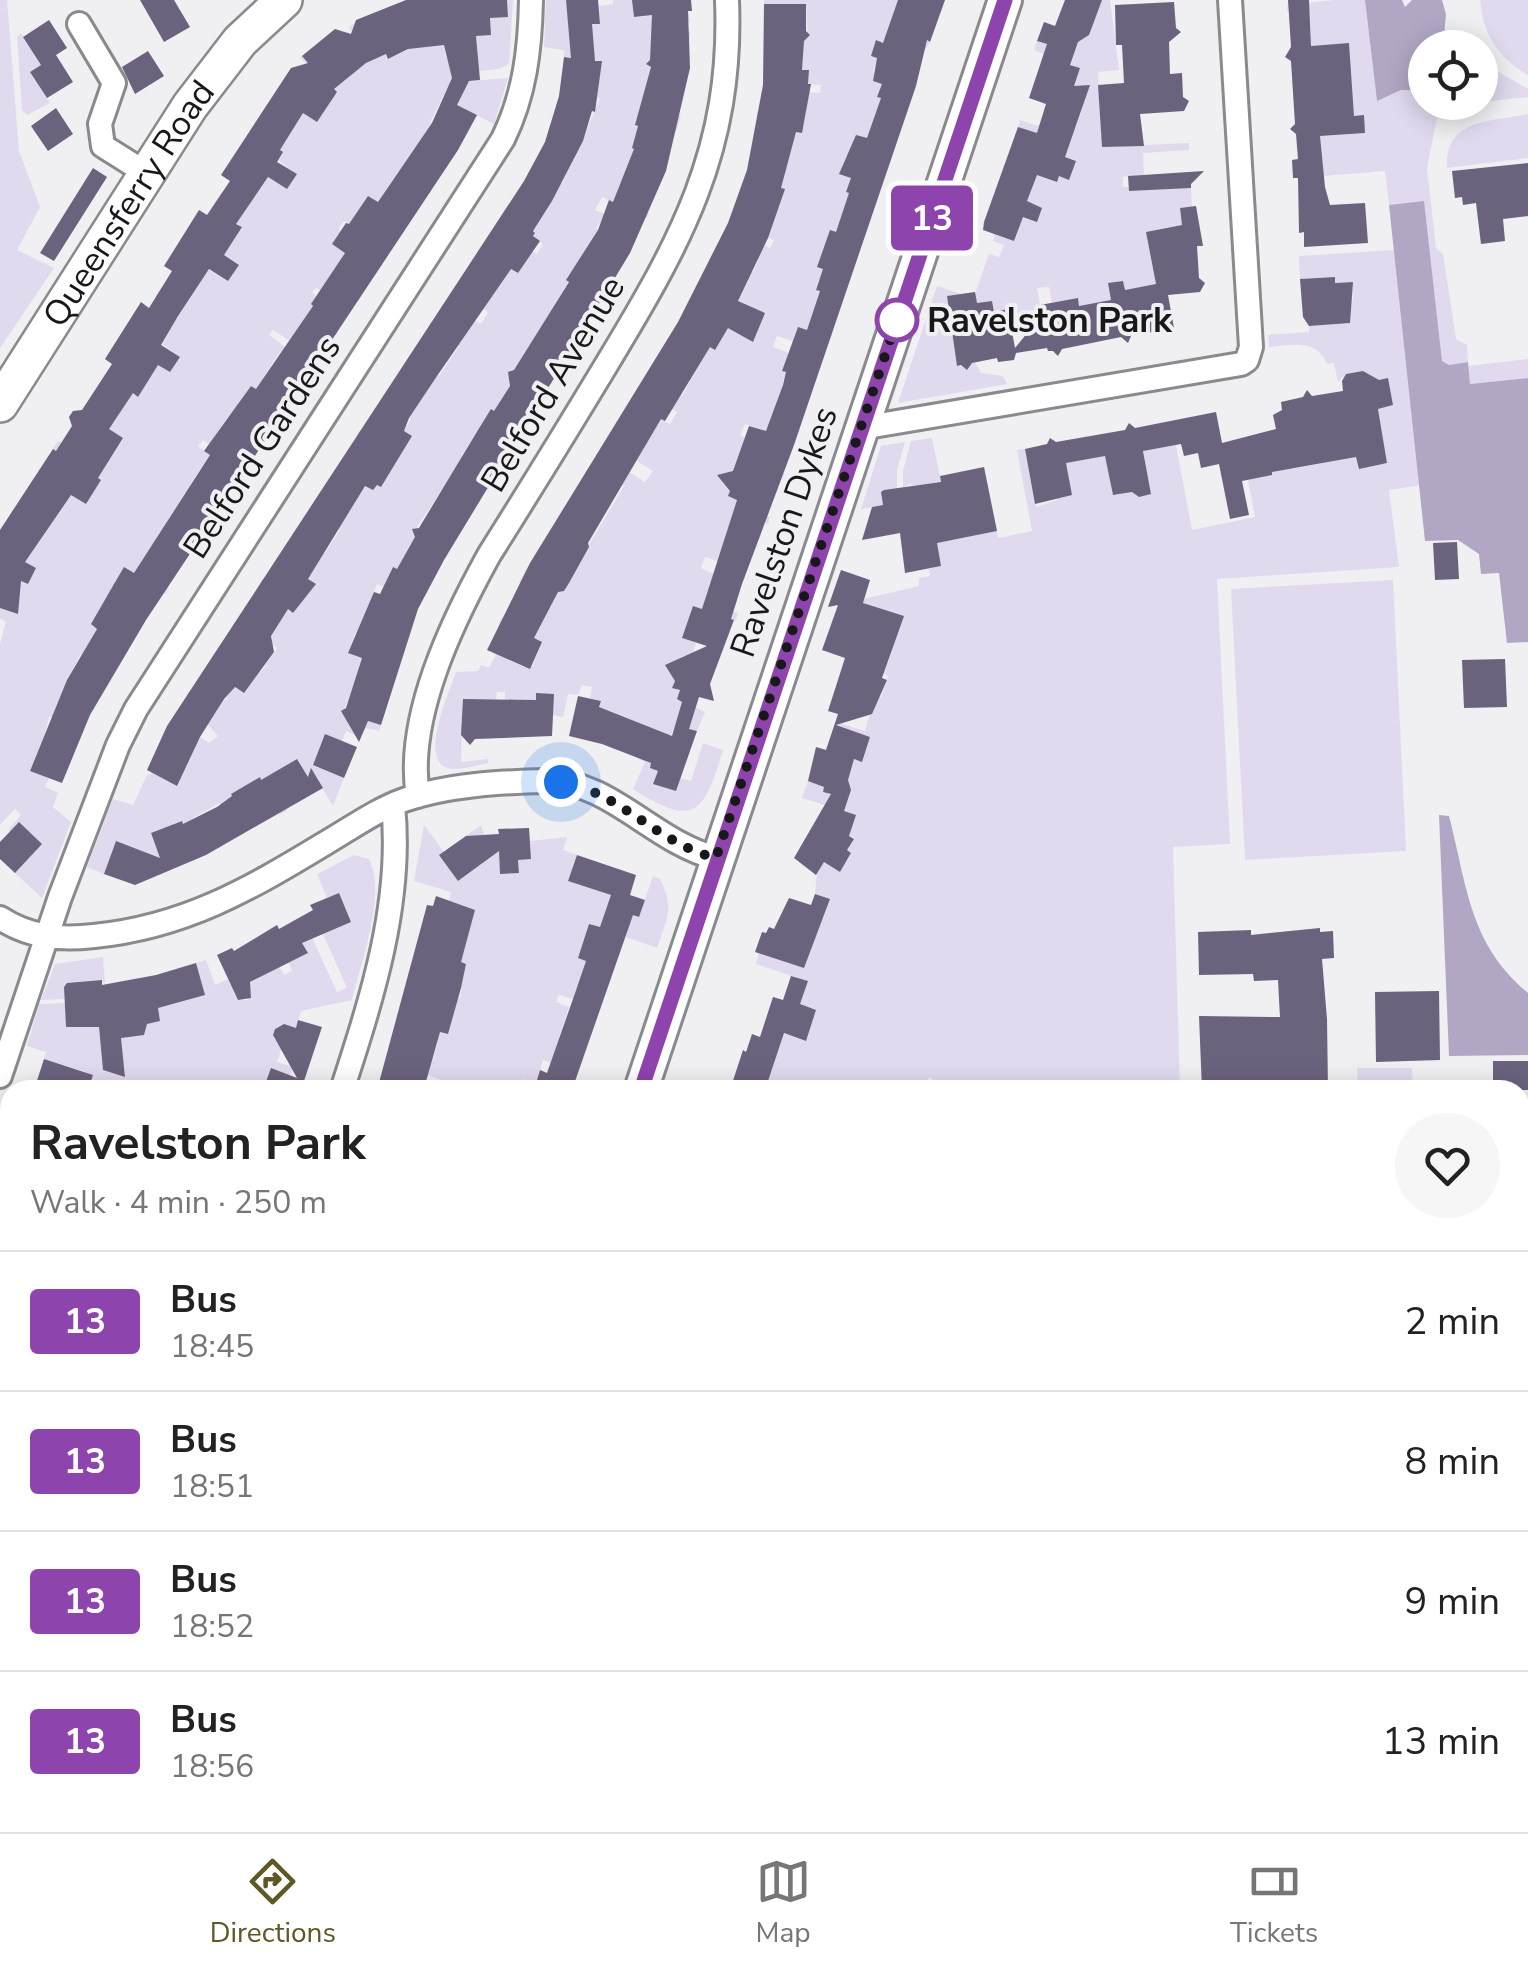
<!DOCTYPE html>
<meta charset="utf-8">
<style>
body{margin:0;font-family:"Nunito Sans",sans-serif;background:#f6f6f6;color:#222;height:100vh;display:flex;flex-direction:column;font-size:38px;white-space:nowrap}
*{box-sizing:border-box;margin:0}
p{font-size:32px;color:#767676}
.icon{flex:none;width:55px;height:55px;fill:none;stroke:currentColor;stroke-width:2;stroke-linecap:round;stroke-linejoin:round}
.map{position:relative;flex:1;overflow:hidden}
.sheet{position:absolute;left:0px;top:1080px;width:1530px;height:752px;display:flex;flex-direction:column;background:#fff;border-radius:30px 30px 0 0;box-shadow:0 5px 25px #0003}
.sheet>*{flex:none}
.badge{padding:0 20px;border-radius:8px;font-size:35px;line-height:65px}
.fabs{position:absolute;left:1408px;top:30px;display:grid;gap:20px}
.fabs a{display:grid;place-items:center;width:90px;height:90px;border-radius:50%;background:#fff;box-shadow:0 5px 25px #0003;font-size:50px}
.you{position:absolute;width:50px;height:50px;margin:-25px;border:8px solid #fff;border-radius:50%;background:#1a73e8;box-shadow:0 0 0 15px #1a73e833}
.map>.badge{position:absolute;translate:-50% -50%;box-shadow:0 0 0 5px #fff}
.round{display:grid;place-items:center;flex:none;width:105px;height:105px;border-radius:52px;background:#f6f6f6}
.overview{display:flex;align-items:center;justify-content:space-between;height:170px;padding:0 30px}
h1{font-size:48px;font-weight:700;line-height:75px}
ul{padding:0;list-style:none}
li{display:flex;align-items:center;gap:30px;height:140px;padding:0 30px;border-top:2px solid #e0e0e0}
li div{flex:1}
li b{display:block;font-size:38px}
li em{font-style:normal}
li .badge{min-width:110px;font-weight:700;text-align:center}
.menu{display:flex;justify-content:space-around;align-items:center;height:140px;border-top:2px solid #e0e0e0;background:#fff;font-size:28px;color:#767676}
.menu a{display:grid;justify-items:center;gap:5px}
.menu .active{color:#5e5824}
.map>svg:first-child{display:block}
</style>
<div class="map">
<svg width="1528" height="1832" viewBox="0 0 1528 1832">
<rect width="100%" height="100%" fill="#f0eff2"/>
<path fill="#e1daef" d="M0 0H7L19 151 40 207 17 250 54 268 0 348Z
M507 0H513L509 64 499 69 470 72 471 81 508 78 494 124 457 105 462 94 448 87 430 122 449 132 430 193 398 172 382 196 401 209 397 214 368 196 354 217 362 233 344 221 339 228 345 253 335 269 346 286 361 296 358 302 327 281 320 290 316 288 312 292 316 296 311 305 326 315 323 321 338 332 334 337 306 318 290 341 273 330 269 335 314 368 311 372 280 352 260 383 291 404 287 409 251 386 239 403 235 421 228 417 222 425 217 449 203 440 198 446 214 458 206 460 190 485 210 498 185 493 168 520 187 533 155 579 169 588 165 594 124 568 114 583 125 591 101 608 91 624 97 629 93 636 114 672 81 654 67 680 84 690 52 717H49L44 737 74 750 73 755 41 743 30 770 49 778 45 787 58 793 53 807 71 822 42 898 15 873 9 829 21 815 15 809 0 825V644L6 621 0 619V608L14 578 28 584 36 568 0 550V541L43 504 59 513 68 493 86 504 101 480 53 449 58 441 93 463 110 459 123 439 106 428 127 390 138 396 154 362 170 372 180 357 162 344 167 336 164 333 178 317V310L156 296 164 284 186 297 200 275 204 277 209 270 228 281 239 265 220 252 242 227 234 222 236 217 214 204 222 192 244 205 258 184 262 186 267 177 287 189 296 175 278 160 280 150 298 121 284 112 289 104 317 122 328 105 329 91 335 95 338 93 300 58 302 56 344 81 368 61 349 27 355 23 389 59 408 50 406 30 441 22 446 57H449L477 47 476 36 491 34 490 18 508 16Z
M546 0H566L571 45 592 24H600L599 6 613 4V0H638L635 17 647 16V9L687 5 690 22 672 21V31L690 32V39L651 37 650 110 681 116 676 132 648 124 638 126 632 148 655 155 628 165 617 191 649 213 647 218 602 197 595 210 605 214 597 227 598 232C582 256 571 279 555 304L571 322 584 331 581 337 548 316 533 340 553 352 516 380 543 397 510 450 478 430 462 455 479 475 491 483 488 489 455 470 413 533 448 554 443 561 411 544 397 569 393 567 391 570 409 597 377 584 363 621 393 644 355 633 348 653 362 658 359 666 382 675 376 693 353 687 344 709 352 716 381 725 379 731 365 728 361 737 346 731 342 741 325 735 313 765 344 778 333 806 314 774 308 777 297 759 267 777 287 811 280 814 259 777 231 794 243 815 235 830 219 803 193 818 205 840 191 844 181 821 151 834 161 859 143 864 146 853 116 841 104 874 87 867 113 799 133 805 147 775 153 773 177 785 183 773 179 770 185 727 209 743 218 736 208 725 215 712 187 694 191 689 204 697 226 700 232 686 244 693 232 653 261 672 277 648 270 643 273 637 250 622 285 608 293 613 298 606 260 582 263 578 282 590 287 584 307 596 315 585 308 579 316 565 285 545 288 541 301 550 306 542 324 554 340 530 309 509 336 468 372 490 377 485 381 487 396 462 357 434 360 430 373 438 404 431 411 419 381 400 385 394 413 412 434 380 409 357 439 376 459 346 429 325 432 321 445 329 473 320 481 324 488 312 453 290 457 284 470 292 474 286 492 297 508 273 477 253 480 248 517 273 523 265 526 247 537 254 543 244 533 236 535 232 519 222 536 225 553 199 525 180 562 183 575 156 546 140 549 128 584 137 600 98 576 95 601 61 564 57V50L544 47Z
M764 0H902L893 29 930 42 922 55 877 41 871 56 877 58 873 73 912 94 881 98V136L846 157 842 166 882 184H850L846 192 849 193 850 230 865 236 835 273 846 292 818 282 816 289 820 291 811 318 820 321 817 329 832 334 831 338 798 327 793 341 777 336 773 347 789 353 783 371 814 382 812 387 784 378 782 385 785 386 771 420 800 430 798 433 783 428 780 436 745 424 740 435 745 438 739 458 784 474 782 479 732 487 729 497 752 504 750 510 770 517 768 524 733 513 723 544 733 548 746 571 705 557 701 568 714 574 705 602 738 613 736 621 693 606 683 638 696 643 693 652 718 660 715 667 683 656 681 663 673 661 667 668 677 675 673 687 680 690 678 699 705 712 697 731 674 728C669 743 655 752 650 768L658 771 654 784 676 791 680 778 691 781 703 743 723 750C704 813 695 829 633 789L645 762 637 758 649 727 619 715 596 723 601 701 590 698 592 687 582 685 578 695 568 694 563 717 553 715V701L512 699 510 735H503L505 692H497L496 701 463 700 461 762 488 759V763C477 765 459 771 448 768 418 760 450 690 456 672L478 671 481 665 489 668 496 654 522 666H532L542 642 499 623 502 617 516 622 519 615 540 626 553 601 519 583 526 569 561 591 624 486 603 473 613 462 645 482 653 471 637 461 645 446 627 435 653 432 659 418 670 424 677 412 638 388 682 396 709 346 715 349 748 281 713 254 753 272 758 261 754 259 761 243 770 248 774 240 728 222 731 215 758 191 796 132H802L801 92 820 93 821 85 808 84 809 70H802L803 54 765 51 808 37 806 4H764Z
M1082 0H1110L1119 70 1098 72 1102 147 1189 143V150L1143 153 1144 175 1123 177V187H1129L1130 191 1191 188 1192 207 1180 208 1182 225 1146 232 1165 330 1156 332 1147 286 1125 290 1122 281 1109 284 1112 304 1101 306 1099 302 1086 305 1093 343 1086 344 1078 299 1052 303 1049 287 1037 288 1042 316 1032 331 1013 334 1009 310 994 312 992 301 981 303 979 320 975 294 989 254 999 257 1004 245 993 241 995 234 1014 241 1023 217 997 192 1029 195 1033 186 1007 164 1057 181 1059 176 1069 179 1075 160 1041 149 1045 136 1018 127 1020 120 1038 126 1041 121 1074 132 1083 106 1058 97 1079 68 1034 50 1037 41 1074 53 1080 36 1089 35 1091 28Z
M1334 0H1365L1377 100 1401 90 1425 88V102L1440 103 1427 168 1436 248 1443 254 1456 339 1467 345 1468 362 1449 365 1442 361 1423 202 1389 205 1385 171 1323 176 1320 136 1365 133 1354 118 1353 105 1340 97 1293 100V92L1351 83 1349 44 1311 46 1310 10 1287 11V5Z
M1480 0H1528V75C1498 58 1483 34 1480 0Z
M21 33 41 65 30 72 50 103 27 115 22 110 17 37Z
M1480 55 1495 70 1528 89V97L1480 102Z
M1528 114V158L1447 168C1445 118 1490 122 1528 114Z
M1394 250 1421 485 1389 490 1399 567 1217 579 1230 844 1173 847 1180 1090H944L930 1077 918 1090H766V1027L805 1041 816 1011 800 1004 807 981 756 964 759 953 791 964 819 918 823 919 830 899 815 894 817 873 824 862 840 872 851 854 847 850 854 838 837 828 856 815 802 798 808 781 824 787 823 792 848 800 851 789 843 784 847 757 862 761 870 737 835 725 836 722 865 731 869 717V694L881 698 888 676 884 674 892 652 880 648 903 617 863 603 864 599 919 586V578L930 576 929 569 941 566 916 486 909 484 903 488V471L911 441 932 438 953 540 997 531 998 538 1032 531 1017 450 1025 449 1036 507 1057 500 1061 441 1080 461 1097 457 1101 434 1113 495 1126 493 1122 472 1148 495 1150 490 1139 428 1176 445 1192 530 1255 517 1248 480 1272 474 1264 437 1288 448 1292 469 1340 460 1353 441 1359 468 1387 463 1378 409 1393 405 1388 379 1372 382 1371 375 1363 371 1346 374 1338 382 1334 363 1327 364C1317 338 1291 345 1269 347L1268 335 1309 332V326L1350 323 1349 312 1337 302 1353 300 1352 282 1335 283 1334 277 1300 279 1299 256Z
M937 286 961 294 947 297 957 365 965 367 975 362 981 373 1003 376 1007 384 898 403Z
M1528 359V378L1470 384 1468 366Z
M905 442 897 470V489L884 490 883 505 861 509 881 446Z
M1393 580 1406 851 1245 860 1231 589Z
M424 825 444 852 458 881 483 863 464 837 481 825 489 851H499L519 872 518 860 531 859 530 841 567 837 563 850 577 855 568 881 611 895 639 917 653 876 660 879C675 908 667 918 657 948L589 924 578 958 586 961 573 999 559 995 556 1002 569 1007 551 1063 543 1060 536 1083 524 1079 520 1090H461V1087L417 1071 421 1056 433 1059 438 1041 416 1025 447 1034 454 1011 412 985 460 998 462 988 441 983 460 986 466 964 448 959 465 947 475 910 449 901 451 892 414 881Z
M354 855 369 859C387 894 361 962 352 1000L301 1011 296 1028 281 1025 275 1029 274 1039 283 1044 277 1062 293 1067 290 1075 262 1084 259 1090H88L90 1084 85 1077 86 1072 44 1059 46 1052 27 1046 39 1004 65 1003 66 1024 99 1027 103 1070 125 1077 118 1015 139 1036 145 1033 144 1024 160 1021 152 976 204 995 196 963 206 960 215 985 228 979 238 1000H247L251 993 248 984 261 977 246 947 270 949 284 975 292 971 289 963 307 953 291 922 302 916 337 992 347 988 323 934 350 921 339 894 327 898 317 874Z
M103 957 105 984 101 980 68 983 64 987 65 999 41 1000 55 964Z
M1357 1068H1412L1413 1090H1358Z
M1296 1822 1413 1823 1414 1832H1295Z
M161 1823V1822L285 1823 282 1832H157Z
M465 1823V1822L636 1823 629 1827 631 1832H462Z
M999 1823 1000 1831 1008 1830V1823H1026V1832H802L797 1823Z
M1171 1823V1822L1279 1823 1278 1832H1172Z"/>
<path fill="#b1a7c5" d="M1365 0H1402L1405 7 1412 0H1442L1446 14 1443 47 1425 48 1423 90H1401L1377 101Z
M1424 201 1442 361 1449 365 1468 362 1470 384 1528 378V642L1507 643 1499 573 1481 574 1479 554 1458 540 1425 541 1389 205Z
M1439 815 1449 816C1467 885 1469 944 1528 993V1055L1449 1056Z
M1520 1321H1528V1502H1520Z"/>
<path fill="#6b627d" d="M140 0H174L190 27 164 42Z
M406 0H507L508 17 490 18 491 35 476 36 480 80 469 81 457 105 477 115 458 150 146 620 90 715 62 783 30 771 67 680 97 629 91 624 114 584 124 567 134 573 210 455 204 451 251 386 256 389 313 306 311 304 345 253 332 244 346 223 349 224 368 196 378 202 432 123 452 78 444 45 408 49 388 59 386 54 366 63 334 89 337 92 317 122 303 113 280 150 283 152 277 162 297 174 287 189 268 177 236 224 242 227 224 255 239 265 228 281 209 269 178 316 161 345 180 357 170 372 158 365 138 397 133 393 109 429 123 438 98 478 101 480 86 504 71 495 25 562 36 568 28 584 21 581 18 614 0 608V530L53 449 56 451 72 426 69 417 73 411 82 410 112 364 105 359 141 302 149 308 172 271 164 266 199 210 207 215 230 181 221 175 291 68 308 63 302 56 335 29 351 34 356 20Z
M566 0H598L600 24H592L595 61H602L595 112 592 111 583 141 552 201 533 231 535 233 533 236 540 241 518 273 511 269 437 376 409 418 404 431 412 436 381 487 377 485 373 490 365 486 308 579 316 584 293 613 288 609 271 636 274 652 244 693 235 687 224 699 200 737 177 786 147 770 167 726 524 181 545 142 559 96 564 57 571 58Z
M632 0H691L692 11H688L690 68 666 171 630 253 444 560 418 609 381 725 368 721 359 742 341 711 346 708 362 658 348 653 374 592 380 594 393 567 397 569 415 537 412 529 419 528 478 430 491 409 494 411 510 386 508 372 514 370 569 282 566 280 598 230 609 200 613 202 634 149 632 148 638 126 635 125 651 67 646 64 650 60 652 15 634 17Z
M898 0H945L930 42 927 40 916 86 794 445 742 584 731 619 734 620 710 684 714 701 699 697 689 729 697 731 676 791 653 784 658 771 650 768 651 763 602 744 569 736 578 696 601 701 599 707 672 736 682 702 677 699 680 690 672 688 675 681 665 665 707 646 682 638 693 606 702 609 737 500 728 496 730 491 717 475 733 471 749 426 766 431 783 385 786 372 782 371 798 327 807 330 820 291 816 290 823 269 817 267 830 230 836 232 849 193 846 192 851 178 839 174 856 135 867 138 881 98 877 97 882 84 873 81 877 58 871 56 876 40 883 43Z
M1065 0H1102L1089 35 1078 42 1070 65 1080 68 1074 86 1090 85 1065 157 1076 161 1069 180 1059 176 1057 182 1037 175 1027 201 1042 208 1037 222 1023 217 1014 241 983 230 984 222 1018 127 1037 133 1046 104 1029 98 1047 44 1037 41 1044 22 1055 26Z
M1288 0H1309L1311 46 1349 43 1354 116 1364 115 1365 133 1320 136 1325 187 1330 205 1365 203 1368 243 1304 247V232L1299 233 1298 178H1293L1292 160 1298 159 1296 134 1290 129 1295 124 1291 61 1285 57 1291 47Z
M1174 2 1176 28 1181 32 1169 42 1170 74 1182 73 1183 97 1189 101 1184 111 1140 114 1144 146 1102 147 1098 85 1124 83 1122 45H1116L1115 5Z
M764 4H806V31L810 35 804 41 802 70H809L808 84H811L802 133 796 132 781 188 785 189 768 238 738 301 765 313 753 342 728 328 715 350 710 347 665 421 661 419 588 543 589 547 569 583 564 591 558 592 534 638 542 642 530 669 487 650 530 563 678 322 728 223 747 170 763 85Z
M49 20 67 48 56 55 73 82 47 98 30 72 41 65 23 37Z
M148 51 164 76 135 94 122 67Z
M56 108 73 134 48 151 31 126Z
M1528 163V216L1503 219 1505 241 1481 244 1476 203 1463 205 1462 197 1455 198 1452 171Z
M93 168 107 177 54 261 40 253Z
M1204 171 1191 184V188L1129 191 1128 176Z
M1196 206 1203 246H1197L1199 278 1205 283 1200 292 1168 295 1174 328 1131 336 1128 343 1121 337 1062 349 1058 356 1053 351H1048L1047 348 1016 353 1014 360 998 362 997 358 972 363 967 370 961 365 957 366 947 296 975 292 977 303 992 301 994 312 1008 309 1015 348 1042 315 1040 305 1078 298 1079 306 1111 300 1108 283 1123 281 1125 290 1156 284 1146 232 1182 225 1180 208Z
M1335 277V283L1353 282 1350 323 1309 326 1303 317 1300 279Z
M1363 371 1379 380 1388 378 1393 405 1378 409 1387 463 1359 469 1356 457 1272 472V475L1242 481 1249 515 1230 519 1219 464 1201 468 1198 453 1184 456 1181 444 1143 451 1151 494 1139 497 1132 492 1113 495 1105 456 1066 463 1072 495 1035 504 1025 449 1047 444 1050 438 1056 442 1125 430 1129 423 1135 428 1216 412 1222 443 1276 429 1273 415 1282 410 1281 402 1303 397 1307 390 1312 396 1343 391 1342 381 1346 374Z
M984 467 997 531 937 543 941 566 905 573 900 533 862 540 872 507 883 505 881 492 884 490 941 482 940 476Z
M1457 542 1459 579 1435 580 1433 543Z
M841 570 870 580 863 603 904 616 882 678 887 680 872 714 836 725 870 737 862 762 854 759 848 780 851 790 844 811 856 815 849 836 854 839 847 850 851 853 840 872 824 862 816 875 794 858 831 794 823 792 824 787 808 781 816 747 826 750 838 714 828 711 845 658 822 650 838 605 828 607Z
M1505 659 1507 707 1464 708 1462 660Z
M536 693 554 694 552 736 475 739 470 745 461 735 463 699 536 700Z
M325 734 357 747 344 778 313 765Z
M297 759 308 777 311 768 323 788 206 855 135 885 104 874 116 841 160 858 151 833 182 821 183 824 217 807 232 796 231 794 260 777 261 780Z
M19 822 42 844 15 873 0 859V842Z
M529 828 531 859 518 860 519 873 500 874 499 851 458 881 439 855 466 836 499 834 498 829Z
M577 855 636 875 630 895 645 900 639 917 633 915 572 1090H534L540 1070 547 1073 573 999 586 961 578 958 589 924 600 927 611 895 568 881Z
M339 893 351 922 302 943 308 953 250 982 251 998 238 1000 217 955 232 948 234 951 277 925 279 929 313 910 310 905Z
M815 894 830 899 804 968 755 952 762 932 766 933 769 927 774 929 789 898 811 905Z
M436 896 475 910 461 962 466 964 461 988 448 1034 440 1032 425 1085 414 1081 411 1090H377L427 905 433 906Z
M1320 928V932L1333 931 1334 958 1322 959 1327 1019 1328 1090H1202L1199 1016 1280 1017 1279 999 1278 980 1254 981 1253 974 1199 975 1198 932 1251 930V935Z
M196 963 205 995 158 1008 160 1021 147 1024 144 1035 121 1038 125 1077 103 1070 99 1027H66L64 987 67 983 102 980V985L156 975Z
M791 976 808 981 800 1004 816 1010 806 1041 784 1033 765 1090H730L743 1050 746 1052 752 1034 760 1037 773 997 783 1000Z
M1439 991 1440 1060 1376 1062 1375 992Z
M298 1020 322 1027 304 1081 324 1090H263L271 1068 297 1078 273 1035 275 1029 284 1024 296 1028Z
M44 1059 93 1075 88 1090H34Z
M1493 1061H1528V1090H1493Z"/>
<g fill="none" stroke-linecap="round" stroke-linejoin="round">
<defs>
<path id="street" d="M79 24 114 83 100 124 103 146 146 173
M861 428 1241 364 1247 360 1251 347 1230 0
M418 796C405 719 452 622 489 555 528 493 567 430 605 367 680 243 733 151 727 0
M0 918C29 937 60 940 94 936 184 927 248 890 324 844 350 829 376 810 404 800 446 785 501 782 546 781 610 780 653 842 716 858
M0 1076 60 897 118 745 136 709 503 139C525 94 530 49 531 0
M342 1090C372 998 403 902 393 805
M0 1456 10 1451
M1520 1733 1528 1734
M0 1775 10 1771
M768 1822 774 1832
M1152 1822 1153 1832
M1435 1822V1832
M72 1832 76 1822"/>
<path id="secondary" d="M641 1090 1005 0
M369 1832 373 1822"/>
<g id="primary">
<path id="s1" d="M0 404 190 106 240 41 284 0"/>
</g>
</defs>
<use href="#street" stroke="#8a898d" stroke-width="28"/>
<use href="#secondary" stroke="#8a898d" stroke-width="38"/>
<use href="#primary" stroke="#8a898d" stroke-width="40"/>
<use href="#street" stroke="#fff" stroke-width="22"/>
<use href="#secondary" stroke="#fff" stroke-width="32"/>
<use href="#primary" stroke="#fff" stroke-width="35"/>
</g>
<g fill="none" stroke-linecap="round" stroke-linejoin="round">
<defs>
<path id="line" d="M641 1090 1005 0"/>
</defs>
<use href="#line" stroke="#fff" stroke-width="22"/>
<use href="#line" stroke="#8e44ad" stroke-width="15"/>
<path stroke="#181719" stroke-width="10" stroke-dasharray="0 18" d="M561 782C620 792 658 844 716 858L898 317 897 320"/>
</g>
<circle fill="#fff" stroke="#8e44ad" stroke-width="5" cx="897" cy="320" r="20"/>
<g text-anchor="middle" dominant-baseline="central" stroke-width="8" stroke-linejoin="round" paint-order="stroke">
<g font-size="35" fill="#181719" stroke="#f0eff2">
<text stroke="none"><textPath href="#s1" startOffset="238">Queensferry Road</textPath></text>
<text transform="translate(553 384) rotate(-59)">Belford Avenue</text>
<text transform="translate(262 447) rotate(-57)">Belford Gardens</text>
<text transform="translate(784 532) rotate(-71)">Ravelston Dykes</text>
</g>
<g font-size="35" font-weight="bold" fill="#181719" stroke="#f0eff2" text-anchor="start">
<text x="927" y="320">Ravelston Park</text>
</g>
</g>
</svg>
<div class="fabs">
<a><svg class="icon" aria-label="locate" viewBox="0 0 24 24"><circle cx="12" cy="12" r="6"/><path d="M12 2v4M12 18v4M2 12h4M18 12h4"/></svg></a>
</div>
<div class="you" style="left:561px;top:782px"></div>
<b class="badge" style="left:932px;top:218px;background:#8e44ad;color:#fff">13</b>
<section class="sheet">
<div class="overview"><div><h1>Ravelston Park</h1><p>Walk · 4 min · 250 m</p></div><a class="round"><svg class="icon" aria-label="heart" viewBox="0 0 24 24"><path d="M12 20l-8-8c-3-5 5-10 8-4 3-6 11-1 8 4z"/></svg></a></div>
<ul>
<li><span class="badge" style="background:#8e44ad;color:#fff">13</span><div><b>Bus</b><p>18:45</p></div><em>2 min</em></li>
<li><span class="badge" style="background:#8e44ad;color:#fff">13</span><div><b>Bus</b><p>18:51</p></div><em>8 min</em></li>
<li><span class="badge" style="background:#8e44ad;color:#fff">13</span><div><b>Bus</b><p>18:52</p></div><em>9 min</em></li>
<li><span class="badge" style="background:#8e44ad;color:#fff">13</span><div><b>Bus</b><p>18:56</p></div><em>13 min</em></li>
</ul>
</section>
</div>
<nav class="menu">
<a class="active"><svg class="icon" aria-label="directions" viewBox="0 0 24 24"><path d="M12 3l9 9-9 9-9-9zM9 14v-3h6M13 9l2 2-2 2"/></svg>Directions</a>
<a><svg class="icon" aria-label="map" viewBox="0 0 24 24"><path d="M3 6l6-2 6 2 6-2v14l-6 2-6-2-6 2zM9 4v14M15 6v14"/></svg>Map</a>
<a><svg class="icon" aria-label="tickets" viewBox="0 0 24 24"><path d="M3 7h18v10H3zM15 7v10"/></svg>Tickets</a>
</nav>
